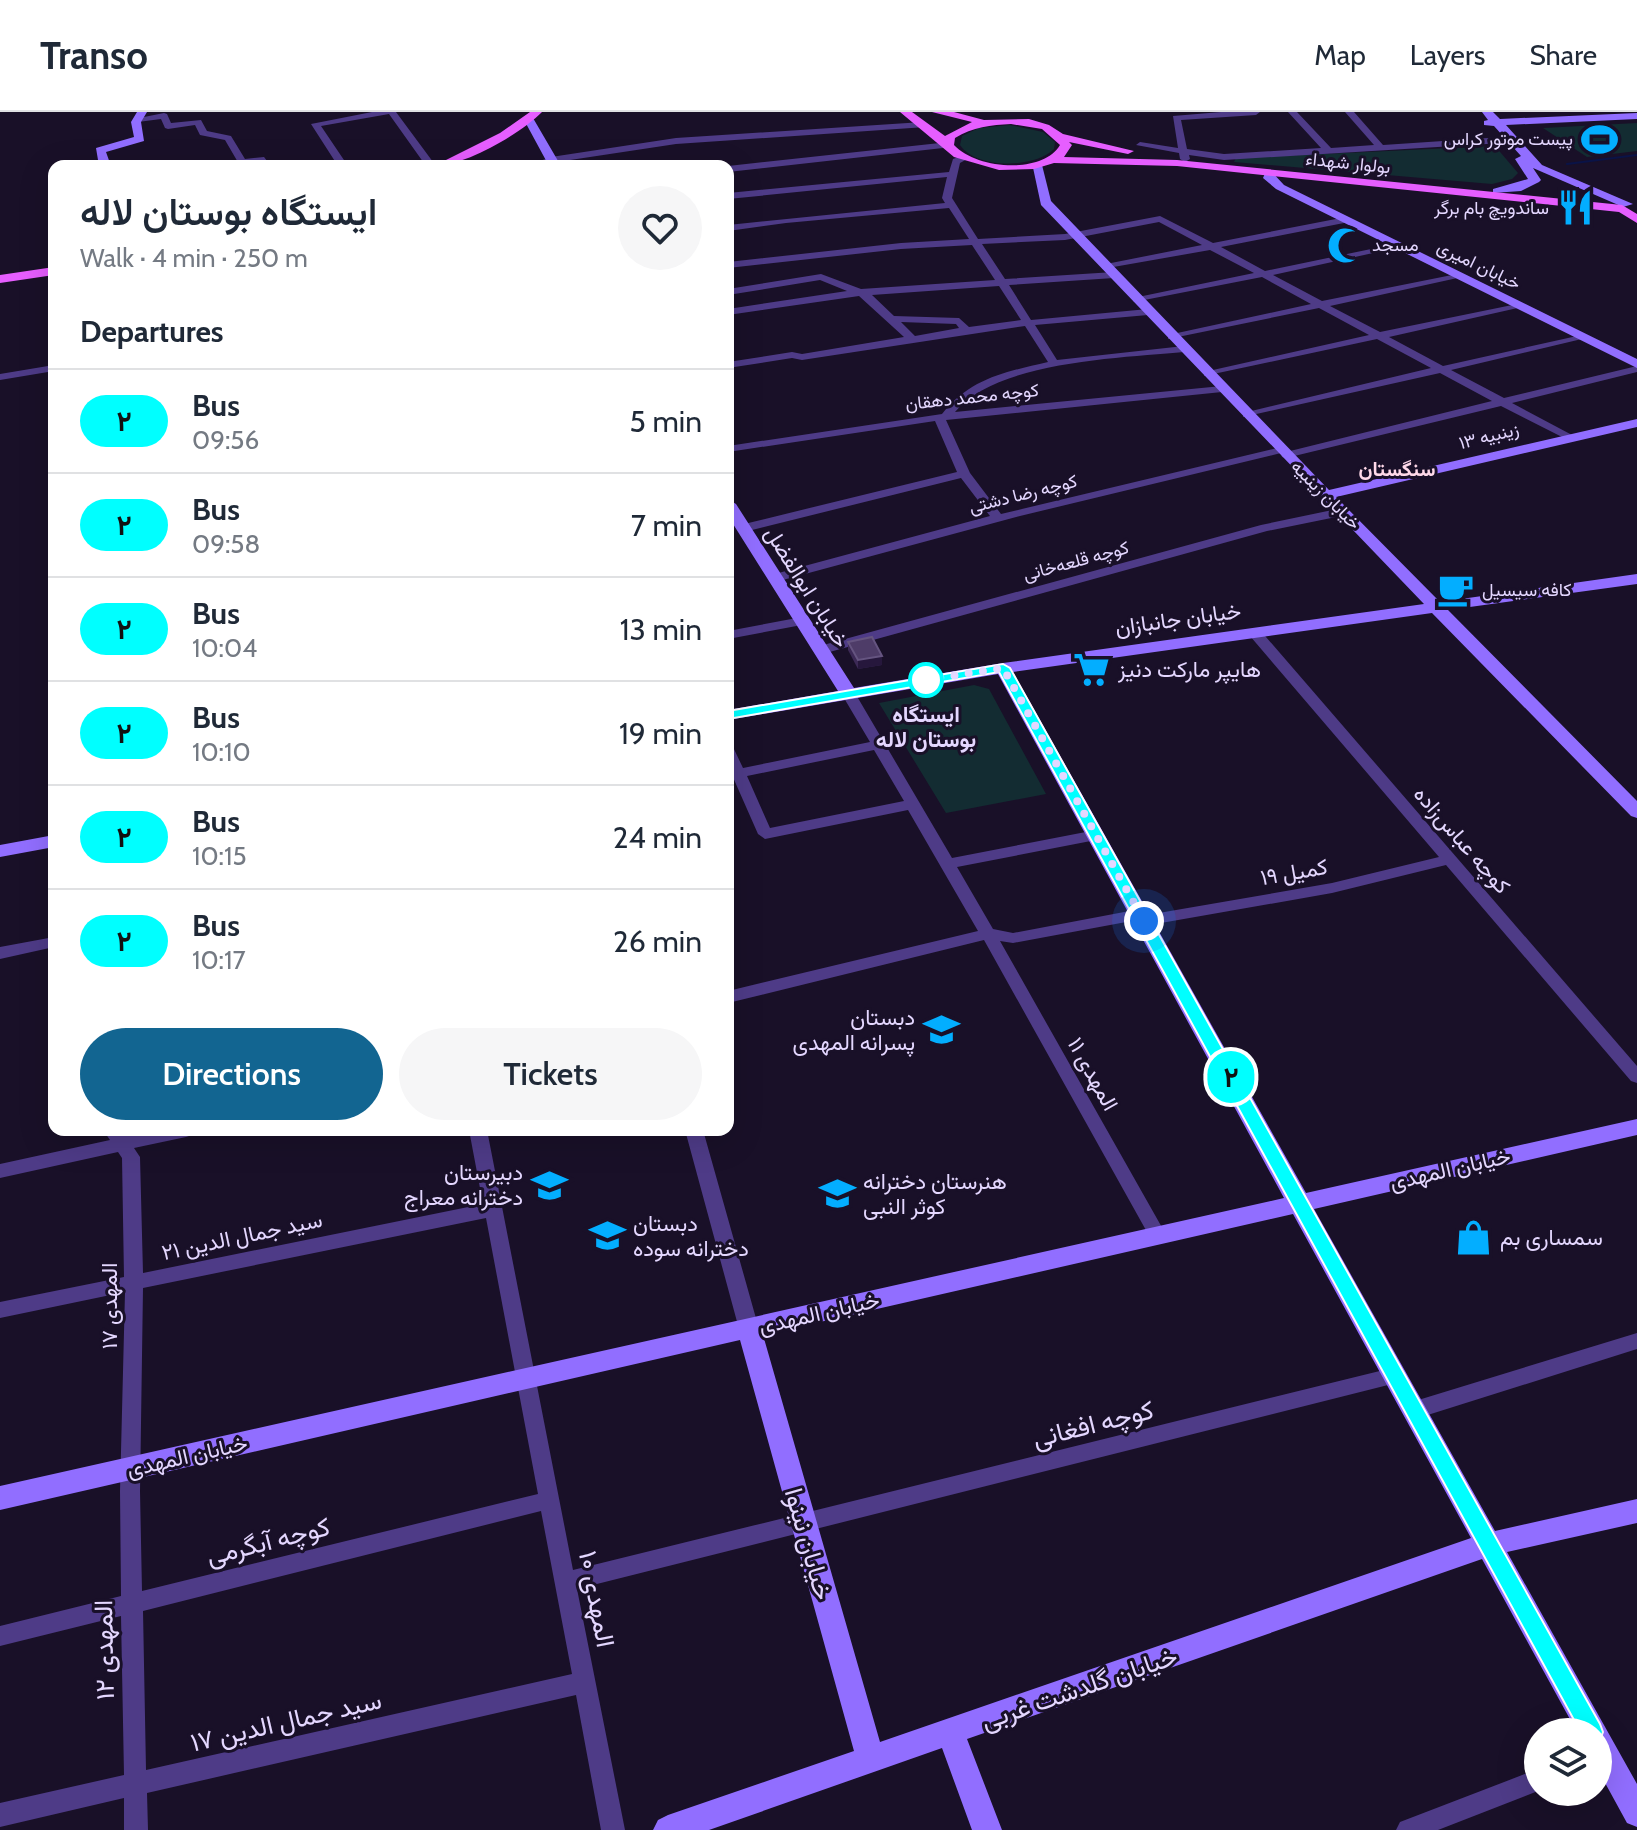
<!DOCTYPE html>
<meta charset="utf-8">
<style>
body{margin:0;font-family:Cabin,Vazirmatn,sans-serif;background:#f6f6f7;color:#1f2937;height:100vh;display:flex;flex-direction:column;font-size:30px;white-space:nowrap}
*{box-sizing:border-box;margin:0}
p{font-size:26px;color:#747a83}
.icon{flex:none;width:44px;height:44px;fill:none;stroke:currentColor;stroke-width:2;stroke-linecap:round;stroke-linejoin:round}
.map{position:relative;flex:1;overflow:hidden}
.side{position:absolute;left:48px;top:48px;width:686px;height:976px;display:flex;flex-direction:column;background:#fff;border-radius:16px;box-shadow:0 8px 32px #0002}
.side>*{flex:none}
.badge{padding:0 16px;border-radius:26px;font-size:28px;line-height:52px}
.buttons{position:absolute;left:1524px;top:1606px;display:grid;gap:16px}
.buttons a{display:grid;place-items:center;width:88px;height:88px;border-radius:50%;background:#fff;box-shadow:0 8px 32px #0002;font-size:40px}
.you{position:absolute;width:40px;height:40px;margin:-20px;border:6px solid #fff;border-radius:50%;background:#1a73e8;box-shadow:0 0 0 12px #1a73e833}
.map>.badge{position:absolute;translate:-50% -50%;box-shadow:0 0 0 4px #fff}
h2{padding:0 32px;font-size:30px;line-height:72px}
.round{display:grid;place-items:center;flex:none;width:84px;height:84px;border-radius:42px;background:#f6f6f7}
.head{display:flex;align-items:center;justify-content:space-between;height:136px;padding:0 32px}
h1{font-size:38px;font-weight:600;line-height:60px}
.primary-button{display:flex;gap:16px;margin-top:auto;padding:16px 32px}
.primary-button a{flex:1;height:92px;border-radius:48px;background:#126591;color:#fff;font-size:32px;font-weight:600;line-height:92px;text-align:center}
.primary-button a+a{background:#f6f6f7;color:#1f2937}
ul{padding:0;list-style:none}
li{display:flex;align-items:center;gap:24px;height:104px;padding:0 32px;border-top:2px solid #e0e1e3}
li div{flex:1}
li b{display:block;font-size:30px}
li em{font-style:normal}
li .badge{min-width:88px;font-weight:700;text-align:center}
header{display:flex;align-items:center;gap:48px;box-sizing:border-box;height:112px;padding:0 40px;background:#fff;border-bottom:2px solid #e0e1e3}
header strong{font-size:38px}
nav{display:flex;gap:44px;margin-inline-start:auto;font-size:28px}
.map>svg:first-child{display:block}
</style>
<header>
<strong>Transo</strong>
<nav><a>Map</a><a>Layers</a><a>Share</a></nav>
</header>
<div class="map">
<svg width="1637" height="1718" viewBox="0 0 1637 1718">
<rect width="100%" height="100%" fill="#191028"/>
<path fill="#132c32" d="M1637 11V39L1587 45 1543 16Z
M1010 13 1043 20 1055 30 1054 37C1034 57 976 57 960 33L962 24 979 16Z
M1495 34 1518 61 1512 67 1492 72 1234 50 1236 46Z
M974 573 989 577 1046 682 946 701 879 591Z"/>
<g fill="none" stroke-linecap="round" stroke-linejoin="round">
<path stroke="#0a1347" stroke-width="2" d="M1567 52 1637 43"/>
<path fill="#4e3b87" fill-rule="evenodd" d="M372 0H396L436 54H426L389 2 321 14 348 54H338L311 12Z
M1221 0H1260L1256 3 1181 8 1187 37 1224 42 1321 36 1288 0H1297L1331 36 1374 33 1345 0H1354L1383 33 1503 25 1507 28 1503 31 1224 48 1189 43 1190 47 1185 50 1180 47 1179 41 1136 33 1140 30 1178 36 1173 4Z
M164 1 167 2 171 11 201 8 207 19 231 24 245 47 264 45 271 54H261L259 50 239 52 225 28 200 23 195 13 168 17 165 16 161 7 138 10 134 7Z
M923 10 926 11V15L676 32 557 50 546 54H526L551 45 676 26Z
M949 30 952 31V35L728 60V54Z
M964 43 969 46 960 51 952 86 978 127 1065 122 1160 104 1213 131 1346 105 1349 106V110L1221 135 1265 159 1400 131 1405 134 1273 163 1322 189 1462 161V165L1330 194 1380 220 1522 191V195L1389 225 1443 254 1586 222V226L1451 258 1504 286 1637 254V260L1512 291 1572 323V327L1568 328 1501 294 1286 346 1282 345 1281 341 1020 404 779 469H771V463L990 404 961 366 744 420 740 419V413L957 360 935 309 728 340V334L942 302C971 266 1005 260 1048 250L1025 214 802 248 792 246 728 256V250L792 240 802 242 904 225 859 184 728 203V197L847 179 820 168 728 183V177L821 162 861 177 995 168 972 133 901 137 728 156V150L901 131 969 127 949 96 786 111 728 119V113L945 91 942 86 947 65 728 87V81L949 60 953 47ZM1159 110 1202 133 1106 152 1102 153V157L1210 138 1254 161 1138 185 1133 188 1134 190 1262 165 1311 192 1168 223V227L1319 196 1369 223 1204 260V264L1377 227 1431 256 1243 301V305L1440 261 1492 289 1286 340 1285 336 1281 335 1001 402 970 361 946 308 1222 280 1228 277 1222 274 955 300C997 249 1121 246 1184 240L1189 237 1184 234 1057 248 1035 213 1148 203 1153 200 1148 197 1031 208 1009 173 1114 166 1119 163 1114 160 1005 167 982 132 1065 128ZM999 174 1021 208 969 215 959 206 894 204 872 183ZM901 210 956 212 959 216 915 224Z
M54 253V259L0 268V262Z
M1342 396 1348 400 1346 403 1267 419 826 541 821 542 814 538 816 535 1261 413Z
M802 505 807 506V512L728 527V519Z
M1255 517 1260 518 1637 954V971L1631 969 1446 753 1332 781 1144 814 1138 813 1137 808 1013 831 1000 829 1164 1119 1167 1124 1164 1129 1158 1131 1152 1129 984 828 728 891V879L978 819 908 698 765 727 758 722 728 654V634L733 635 743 656 870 630 841 581 848 577 855 581 952 746 1096 718 1103 723 1096 728 957 755 993 817 1013 821 1140 797 1145 798 1147 803 1332 771 1439 745 1250 524V518ZM874 638 904 689 770 716 747 664Z
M54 825V835L0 847V835Z
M103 1018H121L126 1024 156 1018H195L192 1023 186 1025 134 1036 140 1045 143 1161 483 1092 469 1018H487L573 1458 1396 1255 1403 1257 1406 1263 1403 1269 1396 1271 577 1477 625 1718H601L576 1583 147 1681 148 1718H124V1686L0 1715V1691L124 1663 121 1504 0 1534V1514L121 1484 120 1379 125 1180 0 1206V1190L124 1165 122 1046 118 1040 0 1066V1052L110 1028ZM486 1106 538 1382 142 1479 140 1379 143 1176ZM541 1399 572 1562 146 1658 143 1499Z
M685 1018H703L759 1217 756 1223 749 1225 742 1223 739 1217Z
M1637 1221V1237L1415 1307 1408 1304 1405 1298 1408 1292 1415 1289Z
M1538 1657V1679L1438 1718H1396L1400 1710Z"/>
<path fill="#916eff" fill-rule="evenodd" d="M137 0H147L141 10 144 29 106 40 111 54H99L96 36 134 25 131 10Z
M1482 0H1493L1500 7 1637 1V7L1506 13 1542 53 1633 92 1623 95 1533 56 1541 68 1539 70 1521 79 1493 81V77L1528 67 1515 47 1521 44 1494 14 1484 13V9L1488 8Z
M528 3 533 6 561 54H549L523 6Z
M1032 51 1042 53 1051 89 1329 378 1637 307V315L1336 385 1440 490 1637 462V472L1448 498 1637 689V706L1631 704 1432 501 1013 560 1306 1081 1637 1007V1023L1314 1097 1495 1419 1637 1387V1411L1507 1440 1637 1672V1715L1627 1711 1598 1658V1620H1577L1482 1447 967 1627 1002 1718H972L942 1636 709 1718H653L658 1708 668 1703 854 1639 740 1228 0 1398V1374L1284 1086 998 562 728 608V598L838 579 728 404V387L736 392 854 576 1003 551 1424 492 1041 93ZM1293 1102 1471 1426 880 1630 763 1223Z
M1270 58 1284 73 1637 247V256L1276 77 1263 66 1266 59Z
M54 723V735L0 745V733Z"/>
<path fill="#e65eff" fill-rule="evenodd" d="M530 0H542C520 22 465 54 434 54L500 21Z
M900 0H912L945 24 972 10 932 0H954L984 8 1029 7 1049 13 1063 22 1134 39 1128 42 1069 30 1072 33 1064 45 1177 48 1622 93 1637 102V111L1619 100 1177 54 1054 51 1034 57 999 58 954 45ZM1011 12 1042 17 1060 33C1042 63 976 57 954 33L955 26C973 15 991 13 1011 12Z
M54 155V163L0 171V163Z"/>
</g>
<path fill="#3c2956" d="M848 530 882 544V553L858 557 848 538Z"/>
<path fill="#26173c" d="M882 544V553L858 557V548Z"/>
<path fill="#4e3c68" stroke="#655480" stroke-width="2" d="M872 525 882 544 858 548 848 530Z"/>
<path fill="#0ff" stroke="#fff" stroke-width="2" d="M1003 552 1010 556 1600 1612 1603 1620 1600 1628 1592 1631 1585 1628 999 560 728 607 721 603 728 599Z"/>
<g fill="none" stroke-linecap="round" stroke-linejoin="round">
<path stroke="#e4d7ff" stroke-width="8" stroke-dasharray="0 14.4" d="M926 568 1003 556 1144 809"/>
</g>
<defs>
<symbol id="stadium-bare" viewBox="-9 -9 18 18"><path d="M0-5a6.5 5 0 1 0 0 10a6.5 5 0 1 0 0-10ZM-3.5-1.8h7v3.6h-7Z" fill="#03aeff" stroke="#191028" stroke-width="2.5" paint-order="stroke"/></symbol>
<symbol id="restaurant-bare" viewBox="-9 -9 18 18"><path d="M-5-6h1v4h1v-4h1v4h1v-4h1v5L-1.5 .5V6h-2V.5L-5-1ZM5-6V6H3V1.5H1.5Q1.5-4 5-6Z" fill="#03aeff" stroke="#191028" stroke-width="2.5" paint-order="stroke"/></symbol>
<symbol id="mosque-bare" viewBox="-9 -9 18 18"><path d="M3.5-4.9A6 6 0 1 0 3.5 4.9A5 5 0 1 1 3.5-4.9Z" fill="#03aeff" stroke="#191028" stroke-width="2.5" paint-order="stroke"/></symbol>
<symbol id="cafe-bare" viewBox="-9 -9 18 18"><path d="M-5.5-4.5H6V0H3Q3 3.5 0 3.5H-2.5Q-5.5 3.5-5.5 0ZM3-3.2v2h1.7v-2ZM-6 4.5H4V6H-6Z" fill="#03aeff" stroke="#191028" stroke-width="2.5" paint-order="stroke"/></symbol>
<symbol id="supermarket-bare" viewBox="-9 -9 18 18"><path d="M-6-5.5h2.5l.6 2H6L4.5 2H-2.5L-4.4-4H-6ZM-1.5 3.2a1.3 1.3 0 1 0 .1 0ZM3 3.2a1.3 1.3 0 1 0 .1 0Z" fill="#03aeff" stroke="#191028" stroke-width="2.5" paint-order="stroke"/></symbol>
<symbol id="school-bare" viewBox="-9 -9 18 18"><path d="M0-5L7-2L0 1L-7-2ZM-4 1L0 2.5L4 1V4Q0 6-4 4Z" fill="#03aeff" stroke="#191028" stroke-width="2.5" paint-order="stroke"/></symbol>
<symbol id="shop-bare" viewBox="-9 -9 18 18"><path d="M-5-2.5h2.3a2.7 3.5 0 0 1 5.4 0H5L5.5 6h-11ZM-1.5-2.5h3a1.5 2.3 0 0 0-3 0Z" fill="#03aeff" stroke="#191028" stroke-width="2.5" paint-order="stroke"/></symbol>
</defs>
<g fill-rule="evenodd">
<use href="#stadium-bare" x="1574" y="2" width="51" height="51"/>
<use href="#restaurant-bare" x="1550" y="70" width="51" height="51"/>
<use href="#mosque-bare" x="1320" y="108" width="51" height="51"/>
<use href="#cafe-bare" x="1430" y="452" width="51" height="51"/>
<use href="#supermarket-bare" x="1066" y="532" width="51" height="51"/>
<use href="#school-bare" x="916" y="892" width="51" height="51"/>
<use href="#school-bare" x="524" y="1048" width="51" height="51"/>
<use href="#school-bare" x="812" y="1056" width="51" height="51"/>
<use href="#school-bare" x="582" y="1098" width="51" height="51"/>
<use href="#shop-bare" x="1448" y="1100" width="51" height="51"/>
</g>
<circle fill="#fff" stroke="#0ff" stroke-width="4" cx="926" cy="568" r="16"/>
<g text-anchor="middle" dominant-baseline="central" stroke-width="6" stroke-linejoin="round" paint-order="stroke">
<g font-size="18" fill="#e4d7ff" stroke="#191028" text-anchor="end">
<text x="1573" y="27">پیست موتور کراس</text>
<text x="1549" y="96">ساندویچ بام برگر</text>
<text x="1372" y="133" text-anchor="start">مسجد</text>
<text x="1482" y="478" text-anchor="start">کافه سیسیل</text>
</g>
<g font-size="18" fill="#e4d7ff" stroke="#191028">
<text transform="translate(1348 51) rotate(6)">بولوار شهداء</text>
<text transform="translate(1479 153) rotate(26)">خیابان امیری</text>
<text transform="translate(972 285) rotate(-6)">کوچه محمد دهقان</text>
<text transform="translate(1489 324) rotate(-14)">زینبیه ۱۳</text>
<text transform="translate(1023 382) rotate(-14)">کوچه رضا دشتی</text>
<text transform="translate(1326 383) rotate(45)">خیابان زینبیه</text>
<text transform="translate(1076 449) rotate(-15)">کوچه قلعه‌خانی</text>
</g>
<g font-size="20" font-weight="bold" fill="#ffd9e9" stroke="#191028">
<text x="1397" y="357">سنگستان</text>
</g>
<g font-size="22" fill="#e4d7ff" stroke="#191028">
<text transform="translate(807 475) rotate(58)">خیابان ابوالفضل</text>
<text transform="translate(1178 507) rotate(-8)">خیابان جانبازان</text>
<text transform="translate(1462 728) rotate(49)">کوچه عباس‌زاده</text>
<text transform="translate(1294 760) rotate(-10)">کمیل ۱۹</text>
<text transform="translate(1093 962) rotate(61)">المهدی ۱۱</text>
<text transform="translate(1450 1057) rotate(-13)">خیابان المهدی</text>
<text transform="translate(242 1124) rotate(-12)">سید جمال الدین ۲۱</text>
<text transform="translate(109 1194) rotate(-90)">المهدی ۱۷</text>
<text transform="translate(819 1201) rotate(-13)">خیابان المهدی</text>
<text transform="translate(187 1344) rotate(-13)">خیابان المهدی</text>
</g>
<g font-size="22" fill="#e4d7ff" stroke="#191028" text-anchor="start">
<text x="1118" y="557">هایپر مارکت دنیز</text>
<text x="915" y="905" text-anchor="end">دبستان<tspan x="915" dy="25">پسرانه المهدی</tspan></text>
<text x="523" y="1060" text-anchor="end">دبیرستان<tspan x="523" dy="25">دخترانه معراج</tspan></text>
<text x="863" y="1069">هنرستان دخترانه<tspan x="863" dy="25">کوثر النبی</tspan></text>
<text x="633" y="1111">دبستان<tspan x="633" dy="25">دخترانه سوده</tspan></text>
<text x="1500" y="1125">سمساری بم</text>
</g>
<g font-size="22" font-weight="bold" fill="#e4d7ff" stroke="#191028">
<text x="926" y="602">ایستگاه<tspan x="926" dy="25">بوستان لاله</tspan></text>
</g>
<g font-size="26" fill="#e4d7ff" stroke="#191028">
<text transform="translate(1093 1312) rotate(-14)">کوچه افغانی</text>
<text transform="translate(268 1429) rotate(-14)">کوچه آبگرمی</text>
<text transform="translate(809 1432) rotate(74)">خیابان نینوا</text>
<text transform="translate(597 1487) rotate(79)">المهدی ۱۰</text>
<text transform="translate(104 1538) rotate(-91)">المهدی ۱۲</text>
<text transform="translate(1079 1576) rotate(-19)">خیابان گلدشت غربی</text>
<text transform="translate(286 1609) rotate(-13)">سید جمال الدین ۱۷</text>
</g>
</g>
</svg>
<div class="buttons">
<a><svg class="icon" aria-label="layers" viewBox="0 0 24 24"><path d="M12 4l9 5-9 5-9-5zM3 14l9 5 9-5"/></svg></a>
</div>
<div class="you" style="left:1144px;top:809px"></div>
<b class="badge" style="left:1231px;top:965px;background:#0ff;color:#111">۲</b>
<section class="side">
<div class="head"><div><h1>ایستگاه بوستان لاله</h1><p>Walk · 4 min · 250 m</p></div><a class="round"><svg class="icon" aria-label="heart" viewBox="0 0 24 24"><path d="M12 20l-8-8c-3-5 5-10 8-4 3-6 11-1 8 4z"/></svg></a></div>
<h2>Departures</h2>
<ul>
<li><span class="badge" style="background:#0ff;color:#111">۲</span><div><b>Bus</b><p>09:56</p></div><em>5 min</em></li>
<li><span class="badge" style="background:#0ff;color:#111">۲</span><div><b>Bus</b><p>09:58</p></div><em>7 min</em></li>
<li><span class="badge" style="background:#0ff;color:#111">۲</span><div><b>Bus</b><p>10:04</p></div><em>13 min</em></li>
<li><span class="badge" style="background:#0ff;color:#111">۲</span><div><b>Bus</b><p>10:10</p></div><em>19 min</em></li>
<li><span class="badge" style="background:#0ff;color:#111">۲</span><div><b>Bus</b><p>10:15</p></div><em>24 min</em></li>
<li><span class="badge" style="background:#0ff;color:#111">۲</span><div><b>Bus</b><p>10:17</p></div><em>26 min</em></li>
</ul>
<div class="primary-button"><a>Directions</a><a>Tickets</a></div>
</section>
</div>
